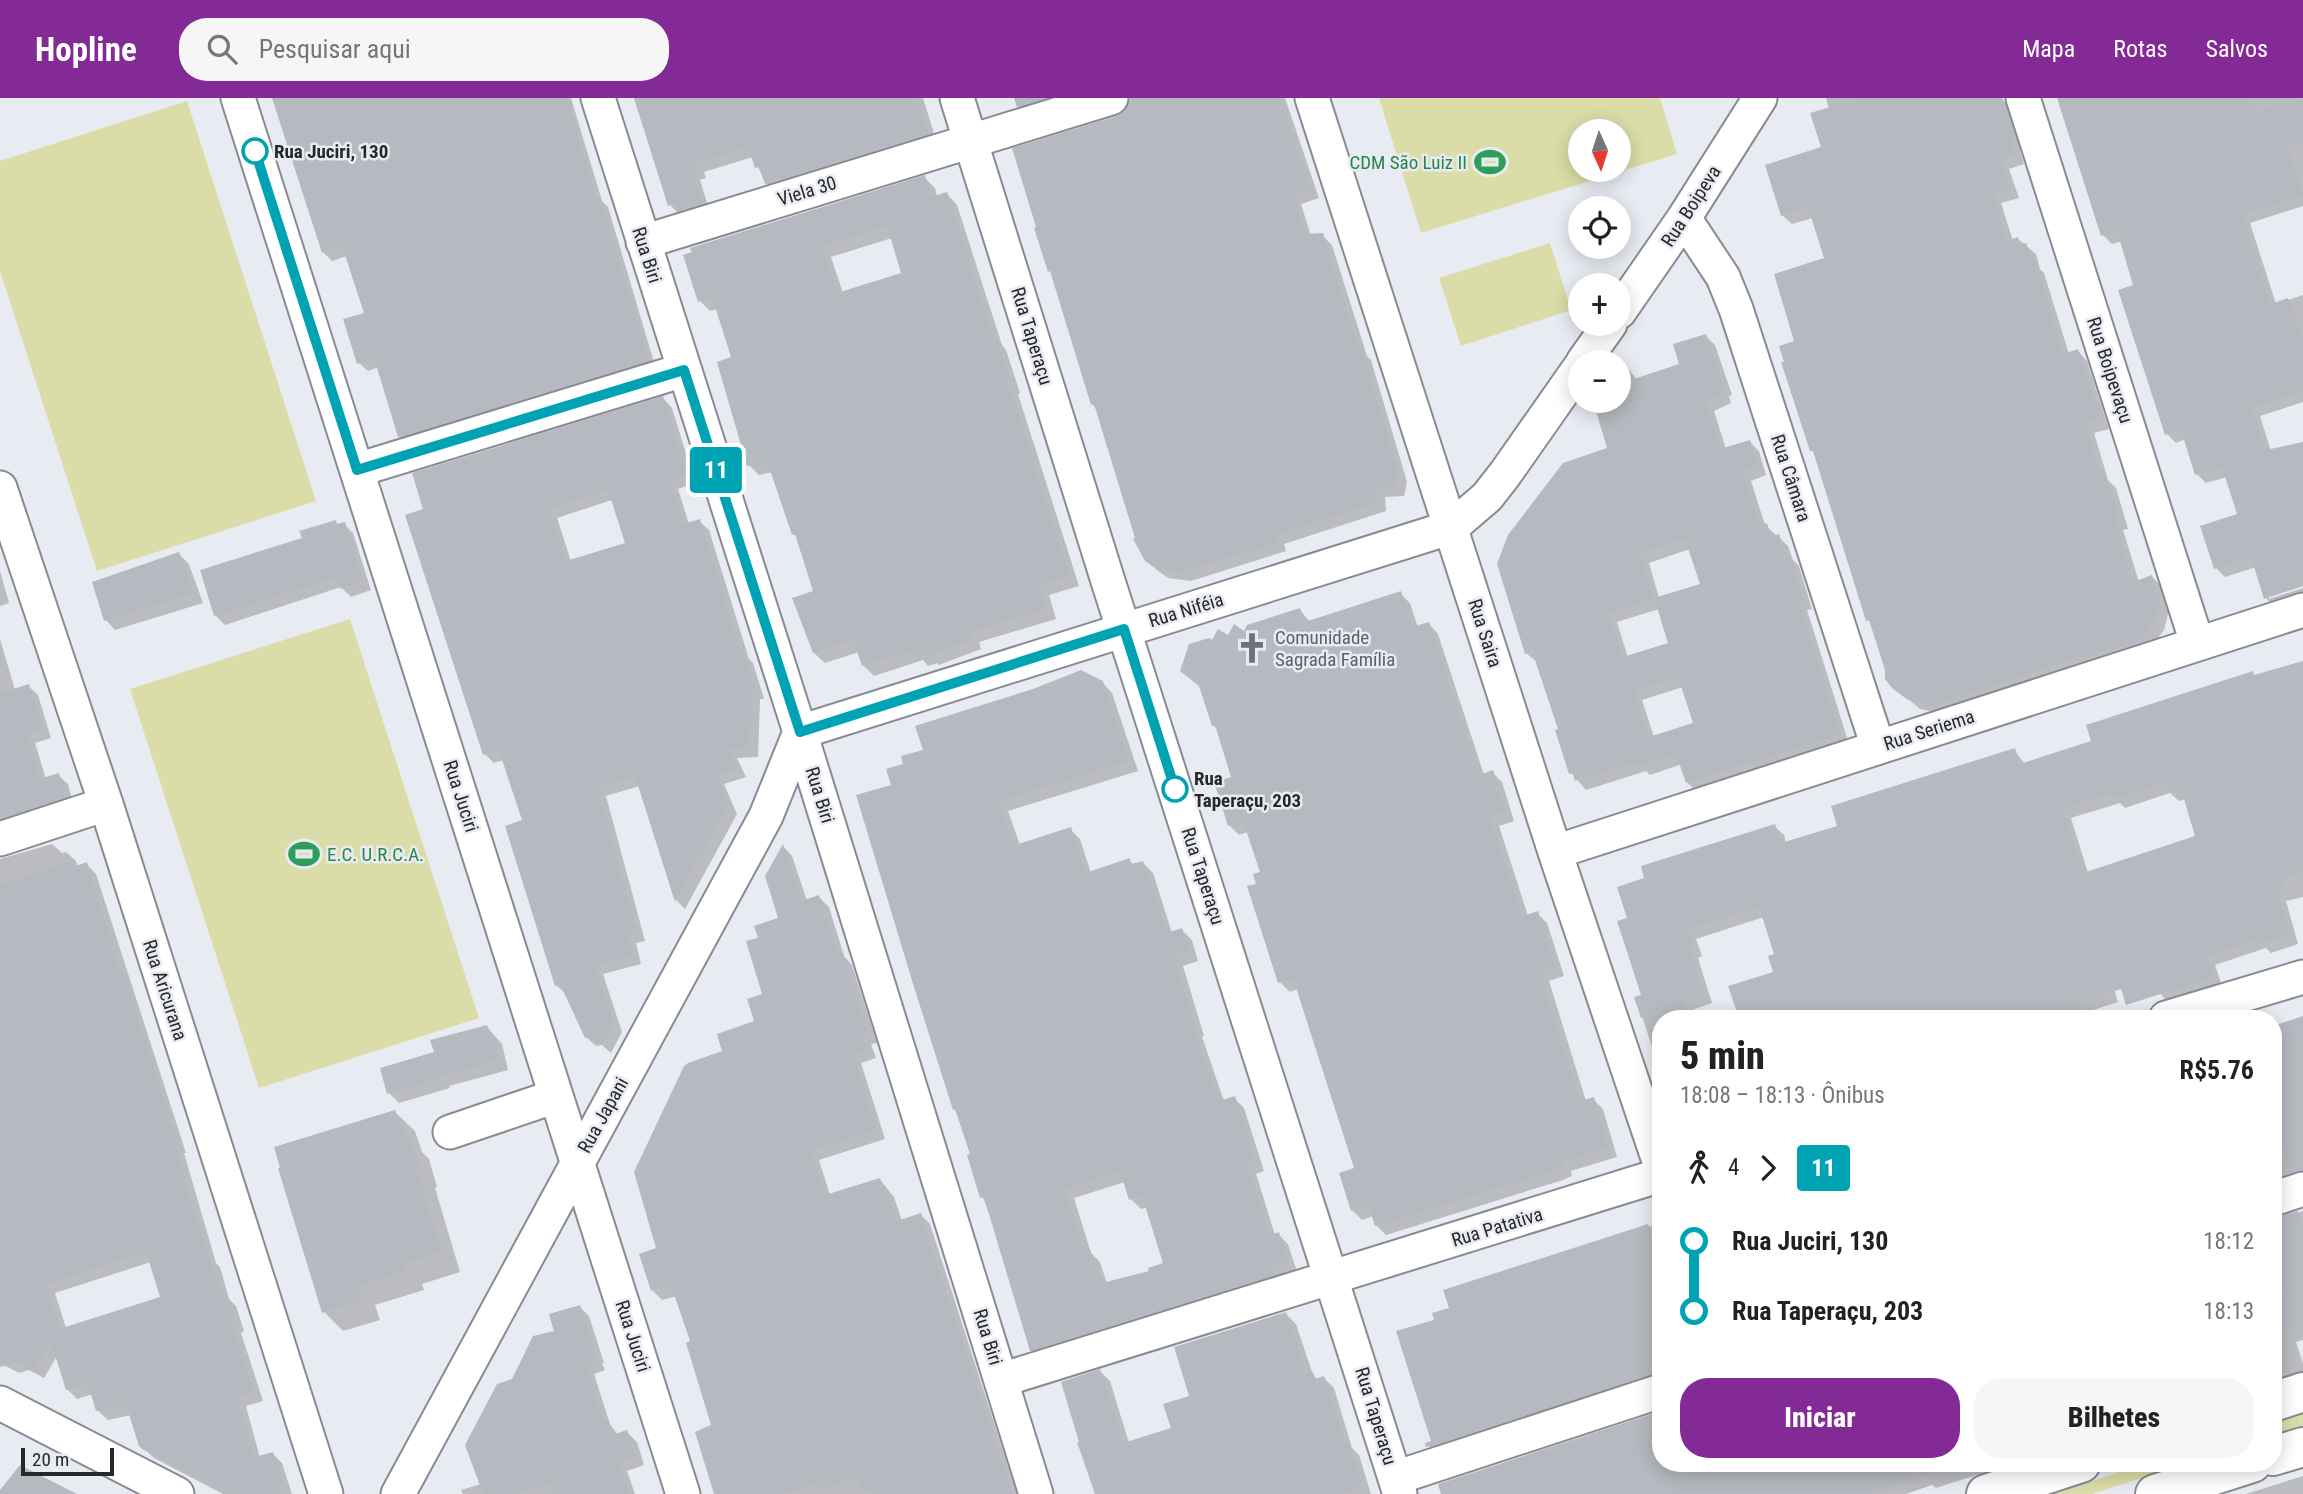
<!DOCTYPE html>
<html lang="pt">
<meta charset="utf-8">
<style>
body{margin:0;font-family:"Roboto Condensed",sans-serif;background:#f6f6f6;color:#222;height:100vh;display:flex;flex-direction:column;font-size:26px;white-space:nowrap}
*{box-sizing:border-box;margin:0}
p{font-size:23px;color:#767676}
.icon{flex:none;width:38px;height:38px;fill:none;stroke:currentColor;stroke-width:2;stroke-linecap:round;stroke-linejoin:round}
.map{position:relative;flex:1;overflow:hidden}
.drawer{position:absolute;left:1652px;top:912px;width:630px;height:462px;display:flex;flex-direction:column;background:#fff;border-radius:28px;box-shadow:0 4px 18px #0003}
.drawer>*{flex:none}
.badge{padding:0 14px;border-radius:5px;font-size:24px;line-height:46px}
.needle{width:46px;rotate:177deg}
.fabs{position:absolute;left:1568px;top:21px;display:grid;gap:14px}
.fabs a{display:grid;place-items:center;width:63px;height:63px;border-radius:50%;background:#fff;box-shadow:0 4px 18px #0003;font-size:35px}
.scale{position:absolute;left:21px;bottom:18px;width:93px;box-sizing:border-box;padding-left:7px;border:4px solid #27282b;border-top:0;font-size:19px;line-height:24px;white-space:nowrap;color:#27282b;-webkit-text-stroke:5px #e9ebf3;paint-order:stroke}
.map>.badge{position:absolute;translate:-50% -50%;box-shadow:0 0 0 4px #fff}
.legs{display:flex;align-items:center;gap:10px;height:77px;padding:0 28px;font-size:23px}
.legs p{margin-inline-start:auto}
.overview{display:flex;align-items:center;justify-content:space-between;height:119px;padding:0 28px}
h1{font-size:38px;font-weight:800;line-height:52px}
.action{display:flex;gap:14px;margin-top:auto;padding:14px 28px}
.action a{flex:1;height:80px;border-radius:28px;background:#832a96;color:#fff;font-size:28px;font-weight:800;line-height:80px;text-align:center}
.action a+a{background:#f6f6f6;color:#222}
ul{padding:0 28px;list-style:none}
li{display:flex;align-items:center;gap:24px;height:70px;font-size:26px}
li i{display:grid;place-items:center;width:10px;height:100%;margin:0 9px;background:currentColor}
li i::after{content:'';width:18px;height:18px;margin:-9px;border:5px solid;border-radius:50%;background:#fff}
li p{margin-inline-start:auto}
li:first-child i{background:linear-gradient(#0000 50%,currentColor 0)}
li:last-child i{background:linear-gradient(currentColor 50%,#0000 0)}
header{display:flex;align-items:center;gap:42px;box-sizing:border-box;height:98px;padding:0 35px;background:#832a96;color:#fff}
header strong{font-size:33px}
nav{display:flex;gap:38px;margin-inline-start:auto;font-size:24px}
.search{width:490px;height:63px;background:#f6f6f6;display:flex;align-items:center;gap:18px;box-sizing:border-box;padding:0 24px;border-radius:28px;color:#767676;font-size:26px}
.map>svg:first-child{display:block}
</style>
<header>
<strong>Hopline</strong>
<div class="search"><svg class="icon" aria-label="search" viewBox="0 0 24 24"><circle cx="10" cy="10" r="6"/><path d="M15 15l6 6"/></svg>Pesquisar aqui</div>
<nav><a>Mapa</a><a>Rotas</a><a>Salvos</a></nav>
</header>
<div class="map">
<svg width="2303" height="1396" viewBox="0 0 2303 1396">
<rect width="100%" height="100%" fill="#e9ebf3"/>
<path fill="#dadda7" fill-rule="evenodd" d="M1379 0H1660L1677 56 1421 135ZM1580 33H1619V72H1580Z
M187 3 316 403 97 473 0 173V63Z
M1550 145 1571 212 1461 248 1439 180Z
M350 521 479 920 259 990 130 591Z
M2303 1315V1328L2273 1338V1325Z
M2148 1365H2189L2092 1396H2051Z"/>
<path fill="#0003" fill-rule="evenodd" d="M279 0H571L602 103 608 109 656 271 408 347 399 338 379 269 368 273 359 265 366 216 347 158 332 163 323 154Z
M634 0H923L937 45 775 94 766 85 753 59 704 74 706 80 700 82 710 114 679 116 670 107Z
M1016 0H1084L1028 17 1019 8Z
M1131 0H1285L1319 100 1301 106 1311 138 1322 137 1332 147 1367 258 1371 262 1407 384 1404 398 1385 399 1386 413 1284 446 1286 453 1191 483 1168 480 1157 472 1147 462 1137 441 1098 312 1092 306 1053 176 1036 131 1118 20 1127 14Z
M1826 0H2002L2009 9 2023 52H2020L2024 66 2009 71 2019 100 2001 105 2013 143 2018 141 2036 156 2040 171 2044 175 2069 256 2078 253 2087 263 2109 331 2094 335 2108 382 2116 390 2128 431 2123 432 2139 484 2152 479 2162 488 2169 512 2164 532 2148 553 1944 616 1920 611 1894 589 1872 527 1868 522 1815 356 1812 352 1797 245 1826 162 1813 120 1792 126 1782 117 1823 50 1829 11Z
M2059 0H2300L2303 4V108L2250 125 2276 206 2303 197V304L2260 318 2271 353 2303 344V486L2269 498V501L2303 490V499L2275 509 2266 500 2256 469 2225 479 2216 470 2240 417 2227 379 2206 385 2197 376 2186 341 2176 345 2167 336 2136 188 2122 143 2112 146 2103 137Z
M924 79 935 90 937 99 947 96 957 107 1002 247 1006 252 1020 295 1018 296 1079 488 1049 497 1056 521 979 544 981 551 939 567 937 565 928 568 923 562 874 578 863 567 859 554 825 565 814 555 815 494 798 440 794 436 773 374 759 377 749 367 733 260 718 211 710 213 700 203ZM892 140 904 176 843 195 831 159Z
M1706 238 1715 247 1732 297 1729 298 1731 305 1714 313 1726 351 1750 344 1759 353 1766 377 1751 383 1765 427 1788 448 1793 462 1799 468 1812 511 1807 512 1849 646 1697 694 1687 684 1682 666 1650 677 1646 673 1586 692 1571 675 1560 632 1537 564 1526 555 1609 351 1598 313 1605 303H1619V282L1627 269 1637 282 1681 267ZM1690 451 1702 487 1659 500 1649 465ZM1659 511 1670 546 1628 560 1617 524ZM1683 589 1696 627 1654 639 1642 602Z
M663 300 672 310 695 385 678 391 689 426 699 423 709 432 749 561 753 565 764 601H760L758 659 737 660 746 679 724 686 737 716 685 811 677 803 640 688 606 698 645 843 636 845 641 866 603 876 622 934 611 955 602 947 596 948 586 939 566 896 556 887 524 723 504 662 494 665 485 656 425 412ZM612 402 627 446 571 463 557 420Z
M335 424 339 428 344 426 353 435 371 492 351 499 341 489 225 527 216 518 202 473 304 442Z
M179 456 189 466 203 505 115 532 106 522Z
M0 473 9 505 0 508Z
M1400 495 1410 505 1418 530 1429 526 1438 536 1484 677 1492 674 1502 684 1514 723 1499 728 1528 818 1537 815 1547 825 1564 878 1549 883 1586 1003 1593 1001 1603 1011 1617 1059 1571 1073 1572 1078 1563 1082 1386 1137 1376 1127 1373 1118 1362 1122 1352 1112 1356 1071 1298 891 1290 894 1280 884 1258 787 1262 775 1248 734 1239 737 1229 727 1234 680 1219 633 1213 627 1212 544 1244 536 1300 512 1310 524Z
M0 541 15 592 28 588 38 597 51 640 35 645 46 681 58 677 68 686 74 709 0 734Z
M2303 565V799L2286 803 2298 846 2271 855 2266 850 2215 867 2222 888 2168 905 2091 810 2118 904 2084 915 2086 920H1740L1730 889 1775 875 1776 857 1764 819 1696 841 1702 858 1698 860 1712 905 1692 912 1695 920H1661V976L1636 900 1643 898 1629 821 1774 728 1784 737 1786 745 1839 729 2014 652 2025 666 2093 644 2256 579ZM2170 695 2179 703 2186 701 2197 739 2088 775 2071 720 2120 705 2125 710Z
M1102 584 1112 595 1138 673 1008 713 1020 747 1070 731 1080 741 1091 775 1129 762 1134 767 1143 765 1153 775 1172 835 1182 832 1192 842 1198 863 1183 868 1204 938 1202 939 1224 1003 1234 1000 1244 1010 1264 1073 1256 1076 1275 1137 1278 1136 1288 1146 1297 1174 1041 1262 1031 1252 987 1104 982 1099 959 1016 954 1011 893 688 905 667 925 653ZM1125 1084 1131 1101 1141 1111 1147 1109 1165 1166 1151 1174 1107 1186 1100 1164 1091 1155 1074 1100Z
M52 746 62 755 66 754 76 763 78 769 86 766 96 776 186 1055H184L216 1165 220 1169 229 1201 236 1208 244 1233 241 1235 263 1303 246 1308 260 1360 273 1356 282 1365 292 1396H223L154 1360 140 1347 131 1317 108 1322 98 1313 93 1296 77 1301 67 1291 57 1258 44 1280 29 1272 19 1275 0 1265V761ZM151 1164 162 1200 66 1230 55 1195Z
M784 749 792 758 807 803 819 799 829 809 844 858 852 867 877 945 871 946 876 960 861 965 885 1041 819 1062 830 1097 880 1082 894 1099 902 1123 921 1117 930 1126 1017 1396H716L714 1328 692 1245 677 1198 662 1202 653 1193 641 1157 658 1151 724 955 756 925 764 897 760 841 781 821Z
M2303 920V1083L2273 1095V930Z
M487 929 502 946 508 972 449 988 450 990 399 1005 389 995 436 955Z
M395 1014 415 1033 422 1054 429 1061 437 1089 435 1090 460 1174 422 1186 424 1192 375 1207 380 1222 343 1233 324 1214 282 1071Z
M2303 1113V1242L2296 1244 2303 1265V1273L2273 1282V1121Z
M1661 1125V1286L1438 1358 1427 1346 1433 1344 1436 1223 1451 1211 1445 1193Z
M579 1208 589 1218 604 1265 602 1266 605 1272 594 1276 610 1326 618 1337 627 1334 637 1344 644 1367 627 1373 635 1396H463L461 1392 481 1386 513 1283Z
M1286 1216 1296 1226 1313 1277 1318 1282 1324 1280 1334 1290 1352 1350 1359 1357 1371 1396H1097L1100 1273 1110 1283 1129 1345 1173 1331 1191 1299Z
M1661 1365H2014L1936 1390 1932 1387 1906 1396H1442Z
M2303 1378V1396H2246Z"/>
<path fill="#b7b9c0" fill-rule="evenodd" d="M272 0H567L596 100 600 98 649 263 398 339 374 260 357 266 343 221 364 215 342 148 322 155Z
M634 0H918L929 36 765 86 759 69 755 70 748 49 696 65 698 72 692 73 703 106 678 113 675 105 668 108Z
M1014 0H1046L1017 9Z
M1130 0H1280L1311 91 1293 96 1306 136 1323 135 1359 252 1362 251 1398 374 1395 389 1376 390 1377 404 1276 437 1278 444 1181 474 1157 471 1145 463 1133 441 1135 440 1094 306 1091 307 1050 173 1048 174 1034 130 1036 129 1012 50 1117 18 1125 13Z
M1860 0H2001L2014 42 2011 43 2015 57 2001 61 2010 90 1993 96 2007 143 2018 139 2020 146 2026 145 2033 164 2035 163 2063 256 2078 251 2101 321 2085 326 2102 379 2106 378 2119 422 2115 423 2133 484 2152 477 2160 502 2155 522 2138 544 2073 561 1933 607 1908 602 1893 591 1885 581V572L1869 522 1866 523 1813 353H1810L1781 264H1784L1779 248 1794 243 1774 176 1824 160 1808 109 1781 118 1765 67 1821 49 1810 15Z
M2057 0H2254L2259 13 2303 0V44L2288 49 2303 97 2242 116 2271 206 2288 200 2303 244V293L2252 309 2266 352 2303 344V488L2264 501 2251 459 2214 471 2200 428 2237 416 2222 369 2195 377 2181 332 2165 337 2118 192 2133 187 2117 133 2101 138Z
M925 77 931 99 947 94 994 241 996 239 1011 284 1008 285 1070 478 1039 487 1047 510 970 534 972 541 927 558 926 556 917 559 914 552 862 568 853 542 813 555 792 500 813 493 795 436 792 437 767 363 747 368 717 264 731 259 712 199 698 204 683 157 692 154 690 150ZM887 128 901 175 837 195 822 148Z
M1706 236 1723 287 1721 288 1723 295 1705 303 1720 351 1750 342 1758 368 1743 373 1760 427 1767 425 1771 439 1779 436 1786 458 1790 457 1804 502 1799 503 1840 636 1686 685 1676 656 1639 668 1637 664 1575 683 1573 675 1569 676 1555 632 1558 631 1532 553 1525 556 1497 466 1508 437 1563 365 1607 350 1596 313 1602 303H1619V286L1679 266 1673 246ZM1685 441 1700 486 1654 500 1640 455ZM1654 500 1668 545 1623 559 1609 515ZM1678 579 1693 625 1649 639 1634 592Z
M663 298 687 376 670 382 683 426 700 421 741 555 744 554 755 591 752 592 749 651H729L738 670 716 677 729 705 675 804 635 678 597 689 637 834 628 836 633 857 595 867 613 924 602 947 592 938 585 940 560 886 555 888 505 728 522 722 507 677 499 652 483 657 405 417 423 411 412 375ZM608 392 625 445 566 463 549 411Z
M336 422 337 426 345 424 363 483 340 491 337 479 214 518 200 472 302 440 299 433Z
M179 454 194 495 104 523 92 484Z
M1401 493 1412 529 1429 524 1479 677 1493 672 1506 713 1490 718 1523 818 1538 813 1556 869 1540 874 1580 1003 1594 999 1608 1049 1562 1064 1563 1069 1553 1073 1375 1128 1368 1107 1351 1113 1339 1075 1354 1070 1293 880 1278 885 1247 788 1256 786 1253 776 1260 774 1243 723 1228 728 1214 684 1231 679 1215 627 1212 628 1199 588 1180 573 1189 546 1209 540 1212 542 1218 531 1228 537 1234 526 1244 533 1247 527 1300 510 1305 524Z
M2303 563V773L2281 781 2285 792 2277 794 2290 837 2260 846 2258 841 2207 858 2214 879 2126 907 2121 891 2076 906 2081 920H1845L1844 916 1829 920H1739L1728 888 1773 874 1768 858 1774 856 1759 809 1688 831 1694 849 1689 850 1704 896 1683 902 1689 920H1641L1634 899 1641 897 1617 823 1627 820 1617 789 1644 780 1641 768 1775 726 1781 745 1837 728 1831 708 2015 650 2020 666 2091 643 2086 627 2253 573 2254 577ZM2165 684 2168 695 2181 691 2195 738 2083 775 2062 710 2112 695 2114 701Z
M1081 572 1103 583 1129 663 999 703 1015 747 1071 729 1085 775 1130 760 1131 766 1143 763 1167 835 1182 830 1189 853 1174 858 1195 928 1193 929 1219 1003 1235 998 1255 1063 1247 1066 1270 1137 1279 1134 1288 1164 1272 1169 1275 1177 1030 1253 989 1116 983 1099 980 1100 967 1057 970 1056 955 1011 953 1012 914 889 856 697 891 687 886 671 903 666 901 658 923 652 915 628 1033 591ZM1120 1073 1129 1102 1142 1098 1163 1165 1148 1170 1149 1173 1102 1185 1090 1152 1084 1154 1065 1091Z
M29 586 43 631 27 636 40 681 59 675 65 699 0 721V595Z
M783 746 801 803 819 797 838 857 843 855 868 935 863 937 868 951 853 956 877 1032 810 1052 825 1097 880 1080 883 1088 885 1087 897 1123 921 1115 1012 1396H873L872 1391 862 1394 857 1379 821 1391 819 1385 783 1396H714L695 1334 711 1327 686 1245 690 1243 671 1187 651 1193 639 1156 656 1150 634 1074 684 968 688 965 722 953 717 936 754 923 747 901 762 896 746 843 758 840 754 828 778 820 765 778Z
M71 764 73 769 87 764 119 870 122 868 178 1046H175L194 1115 223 1197 227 1196 236 1224 232 1225 254 1293 238 1298 240 1311 255 1359 273 1354 283 1385 276 1387 279 1396H229L142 1351 139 1348 126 1307 96 1313 88 1286 66 1292 51 1244 34 1272 19 1263 0 1269V787ZM146 1154 160 1199 59 1231 60 1229 46 1186Z
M2303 918V1072L2291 1075 2278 1037 2273 1038V928Z
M487 927 490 935H492L499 962 440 978 441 980 387 996 380 970 434 954 430 942Z
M395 1012 406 1040 410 1039 419 1069 416 1070 442 1154 403 1166 405 1173 357 1188 362 1202 322 1215 278 1070H280L274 1049Z
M2298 1113 2303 1127V1239L2298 1240 2294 1227 2273 1233V1200L2284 1197 2273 1164V1120Z
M1648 1126 1655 1147 1661 1145V1274L1426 1349 1425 1345 1431 1343 1396 1233 1434 1222 1432 1215 1449 1210 1443 1192Z
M580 1207 596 1255 594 1256 596 1262 585 1266 603 1322 607 1321 612 1337 627 1332 635 1358 619 1363 629 1396H552L549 1385 515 1396H483L465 1347 497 1286 512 1281 533 1238 554 1233 549 1216Z
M1286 1214 1304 1264V1277L1313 1274 1315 1281 1324 1278 1345 1346 1349 1345 1363 1389 1342 1396H1095L1077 1344H1079L1061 1284 1100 1271 1123 1345 1171 1330 1163 1306 1189 1298 1174 1249Z
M1661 1313V1365H1946L1947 1369 1869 1396H1441L1438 1386Z
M20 1367 77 1396H0V1392Z"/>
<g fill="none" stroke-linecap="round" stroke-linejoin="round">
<defs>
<path id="minor" d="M238 0 683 1396
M598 0 800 634 1036 1396
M957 0 1108 483 1400 1396
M1312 0 1555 754 1661 1069
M2023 0 2197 545
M1684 120 1723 179 1736 211 1878 649
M643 144 1111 0
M1619 214 1684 120 1760 0
M1583 264 1610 226
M357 372 684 272
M0 390 106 706 326 1396
M0 741 106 706
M1555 754 2303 512
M2166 920 2303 879
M450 1034 556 998
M2273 1101 2303 1091
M1001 1282 1661 1077
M0 1305 177 1396
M1395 1380 1661 1293
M398 1396 766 718 800 634 1452 429 1487 399 1505 376 1580 269"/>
<path id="major" d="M2273 1304 2303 1294
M2273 1358 2303 1349
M1986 1396 2081 1365
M2155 1396 2252 1365"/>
</defs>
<use href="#minor" stroke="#898b92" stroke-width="37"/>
<use href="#major" stroke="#898b92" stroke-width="42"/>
<use href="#minor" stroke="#fff" stroke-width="33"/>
<use href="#major" stroke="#fff" stroke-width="38"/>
</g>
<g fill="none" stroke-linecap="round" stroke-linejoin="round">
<defs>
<path id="line-1" d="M255 53 357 372 684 272 800 634 1124 531 1175 691"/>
</defs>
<use href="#line-1" stroke="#fff" stroke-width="16"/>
<use href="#line-1" stroke="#00a3b4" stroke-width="10"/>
</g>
<defs>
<symbol id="stadium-bare" viewBox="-9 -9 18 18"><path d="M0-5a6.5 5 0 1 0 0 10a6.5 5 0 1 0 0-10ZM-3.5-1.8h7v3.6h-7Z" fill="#2e9e5b" stroke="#e9ebf3" stroke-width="2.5" paint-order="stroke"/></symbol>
<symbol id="church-bare" viewBox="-9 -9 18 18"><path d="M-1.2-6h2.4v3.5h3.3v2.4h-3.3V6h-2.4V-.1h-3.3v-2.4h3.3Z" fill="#6b7280" stroke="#e9ebf3" stroke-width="2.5" paint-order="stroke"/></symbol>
</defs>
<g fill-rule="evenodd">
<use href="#stadium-bare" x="1468" y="42" width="44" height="44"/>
<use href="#church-bare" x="1230" y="528" width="44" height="44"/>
<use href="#stadium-bare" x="282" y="734" width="44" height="44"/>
</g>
<g fill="#fff" stroke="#00a3b4" stroke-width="3.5">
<circle cx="255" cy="53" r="12"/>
<circle cx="1175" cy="691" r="12"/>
</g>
<g text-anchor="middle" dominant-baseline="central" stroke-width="5" stroke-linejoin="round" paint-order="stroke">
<g font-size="19" font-weight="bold" fill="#27282b" stroke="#e9ebf3" text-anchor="start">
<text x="274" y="53">Rua Juciri, 130</text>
<text x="1194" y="680">Rua<tspan x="1194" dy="22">Taperaçu, 203</tspan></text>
</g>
<g font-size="19" fill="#27864d" stroke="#e9ebf3" text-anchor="end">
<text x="1467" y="64">CDM São Luiz II</text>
<text x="327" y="756" text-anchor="start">E.C. U.R.C.A.</text>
</g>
<g font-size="19" fill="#27282b" stroke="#e9ebf3">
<text transform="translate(807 93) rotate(-17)">Viela 30</text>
<text transform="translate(1691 108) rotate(-57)">Rua Boipeva</text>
<text transform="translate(647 157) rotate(72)">Rua Biri</text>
<text transform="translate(1032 238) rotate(73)">Rua Taperaçu</text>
<text transform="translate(2110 272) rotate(72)">Rua Boipevaçu</text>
<text transform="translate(1791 380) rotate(72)">Rua Câmara</text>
<text transform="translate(1186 512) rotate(-17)">Rua Niféia</text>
<text transform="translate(1485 535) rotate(72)">Rua Saira</text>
<text transform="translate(1929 632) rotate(-18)">Rua Seriema</text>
<text transform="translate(820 697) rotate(73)">Rua Biri</text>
<text transform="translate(461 698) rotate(72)">Rua Juciri</text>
<text transform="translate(1203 778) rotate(72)">Rua Taperaçu</text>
<text transform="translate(165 892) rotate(72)">Rua Aricurana</text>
<text transform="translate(603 1017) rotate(-61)">Rua Japani</text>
<text transform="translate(1497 1129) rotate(-17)">Rua Patativa</text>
<text transform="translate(633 1238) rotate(72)">Rua Juciri</text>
<text transform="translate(988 1239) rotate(73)">Rua Biri</text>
<text transform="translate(1376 1318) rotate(73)">Rua Taperaçu</text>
</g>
<g font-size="19" fill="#5b616d" stroke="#e9ebf3" text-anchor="start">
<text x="1275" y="539">Comunidade<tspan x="1275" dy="22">Sagrada Família</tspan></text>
</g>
</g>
</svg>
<div class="fabs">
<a><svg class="needle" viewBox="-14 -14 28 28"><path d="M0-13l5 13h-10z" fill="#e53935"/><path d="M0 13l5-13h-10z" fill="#767676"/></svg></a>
<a><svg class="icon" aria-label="locate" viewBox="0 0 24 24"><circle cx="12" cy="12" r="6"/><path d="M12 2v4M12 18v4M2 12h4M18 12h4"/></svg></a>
<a>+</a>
<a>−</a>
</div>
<div class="scale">20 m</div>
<b class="badge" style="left:716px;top:372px;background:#00a3b4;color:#fff">11</b>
<section class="drawer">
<div class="overview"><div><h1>5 min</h1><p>18:08 – 18:13 · Ônibus</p></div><b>R$5.76</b></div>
<div class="legs"><svg class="icon" aria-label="walk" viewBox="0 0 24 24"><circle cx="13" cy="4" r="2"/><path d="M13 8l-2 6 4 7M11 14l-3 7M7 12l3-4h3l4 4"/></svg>4<svg class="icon" aria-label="forward" viewBox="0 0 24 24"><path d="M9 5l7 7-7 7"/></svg><b class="badge" style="background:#00a3b4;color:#fff">11</b></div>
<ul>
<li><i style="color:#00a3b4"></i><b>Rua Juciri, 130</b><p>18:12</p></li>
<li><i style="color:#00a3b4"></i><b>Rua Taperaçu, 203</b><p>18:13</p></li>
</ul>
<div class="action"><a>Iniciar</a><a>Bilhetes</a></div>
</section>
</div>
